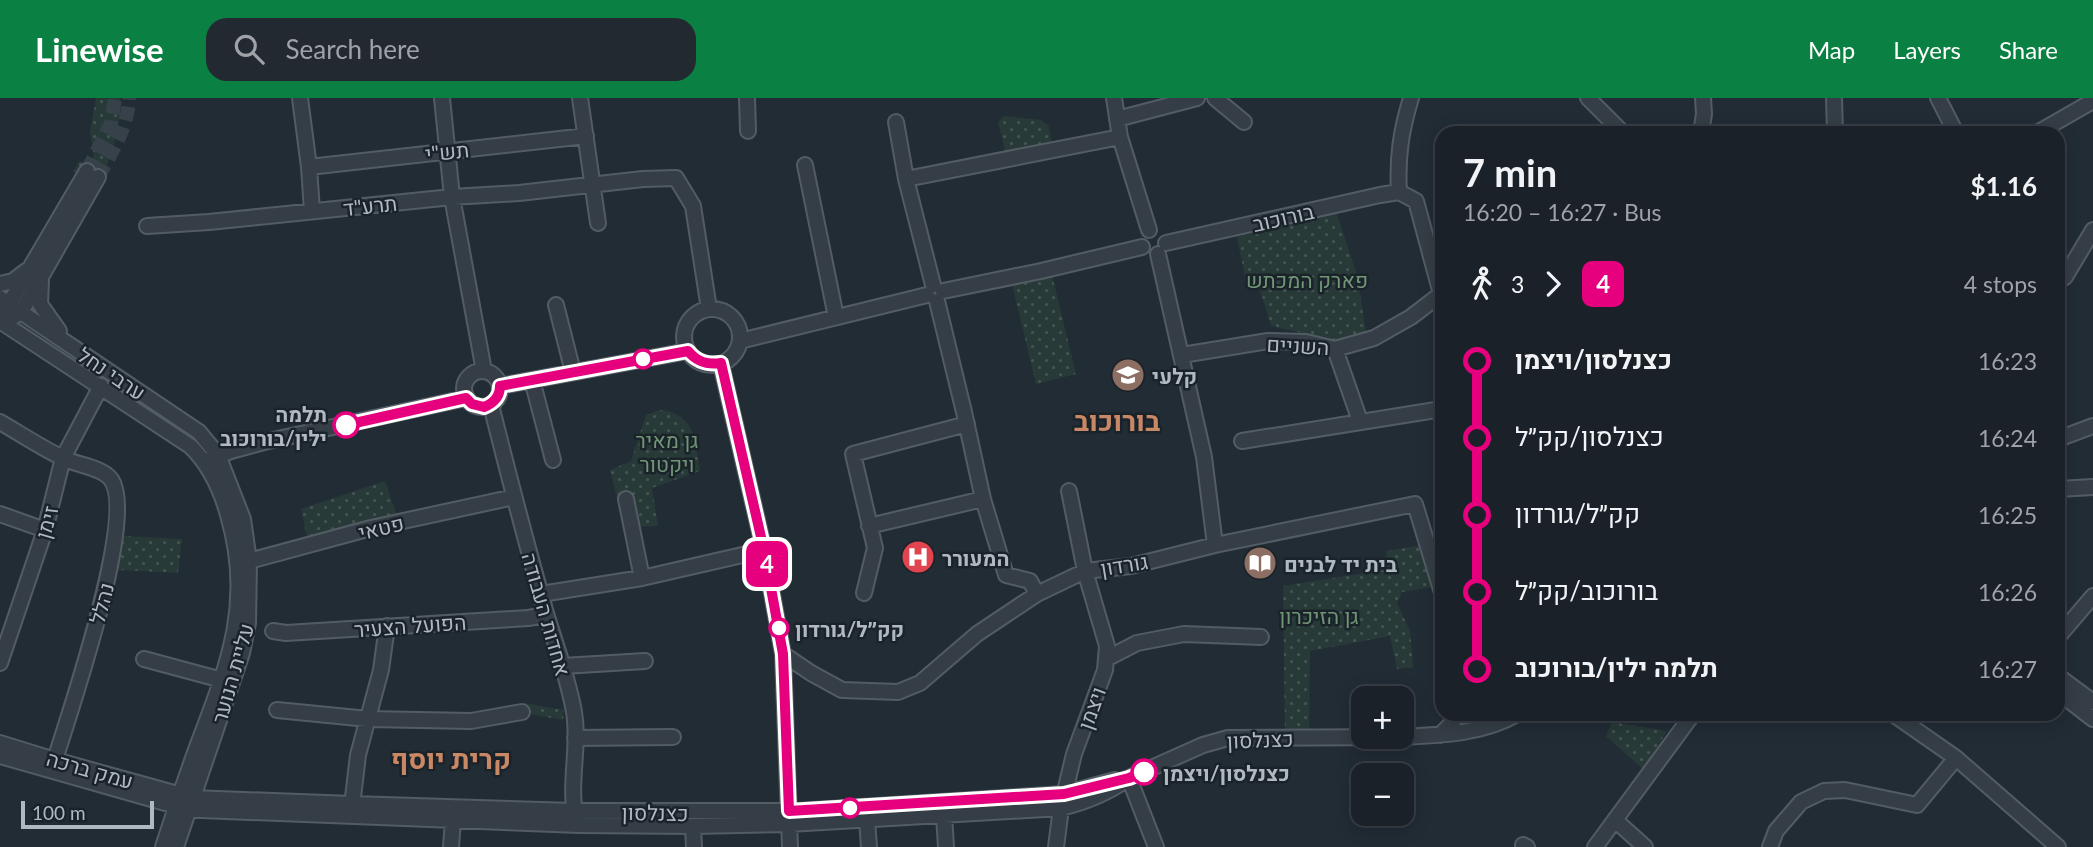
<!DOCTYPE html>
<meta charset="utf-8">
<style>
body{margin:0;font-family:Lato,Heebo,sans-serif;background:#232930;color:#f1f3f6;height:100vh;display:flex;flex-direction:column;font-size:26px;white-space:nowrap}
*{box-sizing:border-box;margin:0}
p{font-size:23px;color:#9fa3a8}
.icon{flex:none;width:38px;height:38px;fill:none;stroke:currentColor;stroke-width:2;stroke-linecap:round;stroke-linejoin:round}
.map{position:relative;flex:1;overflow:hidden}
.sheet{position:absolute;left:1435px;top:28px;width:630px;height:595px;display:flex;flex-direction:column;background:#1a2128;border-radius:21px;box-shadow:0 4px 18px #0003,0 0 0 2px #383e45}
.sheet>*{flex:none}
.badge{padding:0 14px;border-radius:10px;font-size:24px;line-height:46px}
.fabs{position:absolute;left:1351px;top:588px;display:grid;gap:14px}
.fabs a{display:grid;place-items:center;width:63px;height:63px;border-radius:14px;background:#1a2128;box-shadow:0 4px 18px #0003,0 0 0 2px #383e45;font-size:35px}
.scale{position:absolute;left:21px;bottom:18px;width:133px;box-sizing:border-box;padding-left:7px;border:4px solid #b0b9c2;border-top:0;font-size:19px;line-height:24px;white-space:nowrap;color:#b0b9c2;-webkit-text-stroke:5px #1b232a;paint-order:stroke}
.map>.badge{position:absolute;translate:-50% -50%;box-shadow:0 0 0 4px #fff}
.legs{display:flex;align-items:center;gap:10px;height:77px;padding:0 28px;font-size:23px}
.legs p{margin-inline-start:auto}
.headline{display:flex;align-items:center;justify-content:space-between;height:119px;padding:0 28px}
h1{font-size:38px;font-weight:700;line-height:52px}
ul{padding:0 28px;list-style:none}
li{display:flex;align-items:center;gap:24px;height:77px;font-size:26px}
li i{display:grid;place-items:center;width:10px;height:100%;margin:0 9px;background:currentColor}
li i::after{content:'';width:18px;height:18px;margin:-9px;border:5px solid;border-radius:50%;background:#1a2128}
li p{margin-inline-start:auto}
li:first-child i{background:linear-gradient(#0000 50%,currentColor 0)}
li:last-child i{background:linear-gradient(currentColor 50%,#0000 0)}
header{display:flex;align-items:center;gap:42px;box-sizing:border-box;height:98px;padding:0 35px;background:#0b8043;color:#fff}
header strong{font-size:33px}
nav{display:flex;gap:38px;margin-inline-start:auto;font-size:24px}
.search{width:490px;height:63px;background:#232930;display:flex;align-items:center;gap:18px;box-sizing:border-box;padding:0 24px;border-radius:21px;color:#9fa3a8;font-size:26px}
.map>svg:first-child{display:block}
</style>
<header>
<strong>Linewise</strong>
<div class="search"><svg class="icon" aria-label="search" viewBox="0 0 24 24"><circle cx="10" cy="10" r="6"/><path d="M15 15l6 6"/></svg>Search here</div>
<nav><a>Map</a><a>Layers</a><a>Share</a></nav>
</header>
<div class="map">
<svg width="2093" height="749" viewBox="0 0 2093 749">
<defs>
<pattern id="park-dots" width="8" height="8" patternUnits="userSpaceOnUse" patternTransform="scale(1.75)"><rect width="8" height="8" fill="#273a38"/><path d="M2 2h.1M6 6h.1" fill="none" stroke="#445453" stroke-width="1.8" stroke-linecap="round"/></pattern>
</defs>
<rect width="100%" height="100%" fill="#222c35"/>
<path fill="url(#park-dots)" d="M96 0H120C122 31 110 59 99 87L80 81 74 73 79 63 86 64 94 61 90 34Z
M1004 18 1041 22 1049 28 1052 48 1006 56 998 24Z
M1337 116 1357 177 1366 234 1339 243 1271 228 1260 192 1247 189 1237 139Z
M1052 177 1076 276 1036 286 1012 186Z
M660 312C697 316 694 343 700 373L652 390 658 428 624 429 610 372 631 363 646 317Z
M385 383 397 418 308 443 301 411Z
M124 438 182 441 178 475 118 472Z
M1422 447 1435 489 1402 494 1397 505 1410 533 1413 569 1397 571 1390 538 1310 553 1309 638 1285 637 1283 488 1384 472 1387 453Z
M524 605 564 612 563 622 523 615Z
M1612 624 1667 633 1643 671 1606 638Z"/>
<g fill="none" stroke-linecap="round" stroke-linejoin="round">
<path stroke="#37414a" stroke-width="14" stroke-dasharray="14 7" stroke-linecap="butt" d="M87 73 111 25 115 0
M98 79C112 54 128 29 129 0"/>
<defs>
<path id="minor" d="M300 0 309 69 312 113
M442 0 452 99 484 273
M580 0 598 125
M747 0 748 33
M1114 0 1120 39 1149 132
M1215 0 1244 24
M1588 0 1623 35
M1834 0 1835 35
M1938 0 1956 35
M1117 21 1197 0
M896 24 906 81 933 187
M1701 35 1704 16 1703 0
M2037 35 2093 3
M805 67 836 219
M309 69 586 38
M906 81 1120 39
M1399 94 1416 103 1441 196
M1399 94C1397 59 1401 33 1411 0
M147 128 209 124 452 99 519 95 643 81 676 80 693 108 709 211
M1166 145 1380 97 1399 94
M1158 156 1204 359 1215 447
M41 182 40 206 59 233
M2058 183 2065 179 2093 132
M0 186 13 183 26 173
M943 193 1041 173 1142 149
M0 200 199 334 218 357 243 421 249 463 248 525 242 555 176 749
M937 203 964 314 983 401 1006 477 1030 483 1037 496
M556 207 573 274
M684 239a28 28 0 1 1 56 0a28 28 0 1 1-56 0Z
M6 214 9 206 87 73
M13 219 21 214 98 79
M0 223 190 348C210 367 221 392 228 417 254 505 228 567 197 649 185 682 174 715 163 749
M740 243 927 197
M1335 251 1360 323
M1182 257 1268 243 1306 244 1335 251 1374 240 1411 219 1441 196
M721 266 764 452 783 556 790 749
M464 291a18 18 0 1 1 36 0a18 18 0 1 1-36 0Z
M532 282 553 362
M500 288 688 253
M491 307C508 375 526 444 545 512 555 546 568 579 574 614 580 649 568 686 576 721
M0 324C21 336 43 351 65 361 78 367 99 369 109 379 141 410 68 618 55 662L50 668
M2058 341 2093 328
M1242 343 1442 311
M210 361 231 353 264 344 466 300
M2058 391 2093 389
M626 401 642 480
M0 416 45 432
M869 428 983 401
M249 463 371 430 514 399
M864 495 875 450 853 356 967 326
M541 496 642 480 764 452
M273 533 286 535 528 520 546 517
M2058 539 2093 498
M783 556 811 575 842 592 898 594 920 585 977 536 1037 496 1085 473 1131 468 1215 447 1415 406 1442 495
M144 561 222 582
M1106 561 1137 545 1184 536 1261 539
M0 565 45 432 63 360 101 288
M563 568 645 563
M2058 578 2093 604
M2058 594 2093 621
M277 612 368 621 471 623 522 614
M1893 616 1956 660 2058 749
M1440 637 1453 624 1455 616
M1402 639C1441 637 1483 636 1517 616
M575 640 673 639
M0 645 55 662 192 700 352 706 574 713H798L1064 696 1115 682
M0 658 176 708 201 712 579 727 693 728 789 726 1061 710C1086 704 1108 695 1129 680L1203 647 1228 640 1400 639
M1129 680 1156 749
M349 715 352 708 358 657 381 572 387 528
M944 717 946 749
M867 722 869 749
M1615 722 1645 749
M693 728 694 749
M1523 747 1527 749
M451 749 453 722
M1056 749 1061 710 1074 656 1105 572 1107 548 1085 473 1069 393
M1595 749 1693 616
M1770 749 1776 733 1801 704 1824 693 1845 692 1917 707 1956 660"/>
</defs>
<use href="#minor" stroke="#535c64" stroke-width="18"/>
<use href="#minor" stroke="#353e46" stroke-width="14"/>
</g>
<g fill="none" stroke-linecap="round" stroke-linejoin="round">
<defs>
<path id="line-1" d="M346 327 466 300 472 306 484 309C494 305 500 299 500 288L688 253C697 264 707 267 721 265L764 452 783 556 789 713 1064 696 1129 680 1144 674"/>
</defs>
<use href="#line-1" stroke="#fff" stroke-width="16"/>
<use href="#line-1" stroke="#e6007e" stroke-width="10"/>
</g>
<defs>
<symbol id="school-disc" viewBox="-11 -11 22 22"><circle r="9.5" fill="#8d6e63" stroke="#1b232a"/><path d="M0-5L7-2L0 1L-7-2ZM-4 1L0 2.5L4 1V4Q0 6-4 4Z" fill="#fff"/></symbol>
<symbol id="hospital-disc" viewBox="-11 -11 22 22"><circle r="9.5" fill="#e0444e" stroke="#1b232a"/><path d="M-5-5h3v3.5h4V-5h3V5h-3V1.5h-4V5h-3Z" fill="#fff"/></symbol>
<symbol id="library-disc" viewBox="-11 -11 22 22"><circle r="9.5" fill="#8d6e63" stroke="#1b232a"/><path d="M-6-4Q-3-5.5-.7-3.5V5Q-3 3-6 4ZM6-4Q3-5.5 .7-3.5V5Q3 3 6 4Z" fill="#fff"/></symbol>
</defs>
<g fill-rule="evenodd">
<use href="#school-disc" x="1109" y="258" width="38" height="38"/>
<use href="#hospital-disc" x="899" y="440" width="38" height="38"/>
<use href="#library-disc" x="1241" y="446" width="38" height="38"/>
</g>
<g fill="#fff" stroke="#e6007e" stroke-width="3.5">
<circle cx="643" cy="261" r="9"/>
<circle cx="346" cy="327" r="12"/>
<circle cx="779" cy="530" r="9"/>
<circle cx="1144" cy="674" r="12"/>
<circle cx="850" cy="710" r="9"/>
</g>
<g text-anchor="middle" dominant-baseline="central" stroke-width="5" stroke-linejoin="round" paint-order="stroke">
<g font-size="21" fill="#b0b9c2" stroke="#1b232a">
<text transform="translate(447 53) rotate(-6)">תש"י</text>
<text transform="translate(370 107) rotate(-6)">תרע"ד</text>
<text transform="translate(1283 119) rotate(-13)">בורוכוב</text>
<text transform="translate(1298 247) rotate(3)">השניים</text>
<text transform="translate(112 275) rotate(34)">ערבי נחל</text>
<text transform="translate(46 424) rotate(-74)">זימן</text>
<text transform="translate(381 429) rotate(-13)">פטאי</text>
<text transform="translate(1124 466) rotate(-9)">גורדון</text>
<text transform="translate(101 505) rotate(-75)">נהלל</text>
<text transform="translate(547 516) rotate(74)">אחדות העבודה</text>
<text transform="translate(410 527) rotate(-4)">הפועל הצעיר</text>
<text transform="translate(232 575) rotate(-74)">עליית הנוער</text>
<text transform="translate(1091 610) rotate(-70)">ויצמן</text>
<text transform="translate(1260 641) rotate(-2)">כצנלסון</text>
<text transform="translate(90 671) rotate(16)">עמק ברכה</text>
<text transform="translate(655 714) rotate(1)">כצנלסון</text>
</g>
<g font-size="21" fill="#719676" stroke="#1b232a">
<text x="1307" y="181">פארק המכתש</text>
<text x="667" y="341">גן מאיר<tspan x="667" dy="24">ויקטור</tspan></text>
<text x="1319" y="517">גן הזיכרון</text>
</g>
<g font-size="21" font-weight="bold" fill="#b0b9c2" stroke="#1b232a" text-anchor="start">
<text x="1152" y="277">קלעי</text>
<text x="942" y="459">המעורר</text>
<text x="1284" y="465">בית יד לבנים</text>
</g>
<g font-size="21" font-weight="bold" fill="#b0b9c2" stroke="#1b232a" text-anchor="start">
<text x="327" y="315" text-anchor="end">תלמה<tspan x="327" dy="24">ילין/בורוכוב</tspan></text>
<text x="795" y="530">קק״ל/גורדון</text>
<text x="1163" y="674">כצנלסון/ויצמן</text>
</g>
<g font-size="28" font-weight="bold" fill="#c88765" stroke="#1b232a">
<text x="1117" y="322">בורוכוב</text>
<text x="451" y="660">קרית יוסף</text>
</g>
</g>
</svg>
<div class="fabs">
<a>+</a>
<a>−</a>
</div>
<div class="scale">100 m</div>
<b class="badge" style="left:767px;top:466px;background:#e6007e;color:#fff">4</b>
<section class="sheet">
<div class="headline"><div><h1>7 min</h1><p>16:20 – 16:27 · Bus</p></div><b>$1.16</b></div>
<div class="legs"><svg class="icon" aria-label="walk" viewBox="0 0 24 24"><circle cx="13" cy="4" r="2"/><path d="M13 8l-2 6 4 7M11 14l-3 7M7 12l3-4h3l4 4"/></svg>3<svg class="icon" aria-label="forward" viewBox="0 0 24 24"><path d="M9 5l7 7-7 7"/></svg><b class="badge" style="background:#e6007e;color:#fff">4</b><p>4 stops</p></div>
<ul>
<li><i style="color:#e6007e"></i><b>כצנלסון/ויצמן</b><p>16:23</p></li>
<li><i style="color:#e6007e"></i><span>כצנלסון/קק״ל</span><p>16:24</p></li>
<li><i style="color:#e6007e"></i><span>קק״ל/גורדון</span><p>16:25</p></li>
<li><i style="color:#e6007e"></i><span>בורוכוב/קק״ל</span><p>16:26</p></li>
<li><i style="color:#e6007e"></i><b>תלמה ילין/בורוכוב</b><p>16:27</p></li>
</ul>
</section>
</div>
